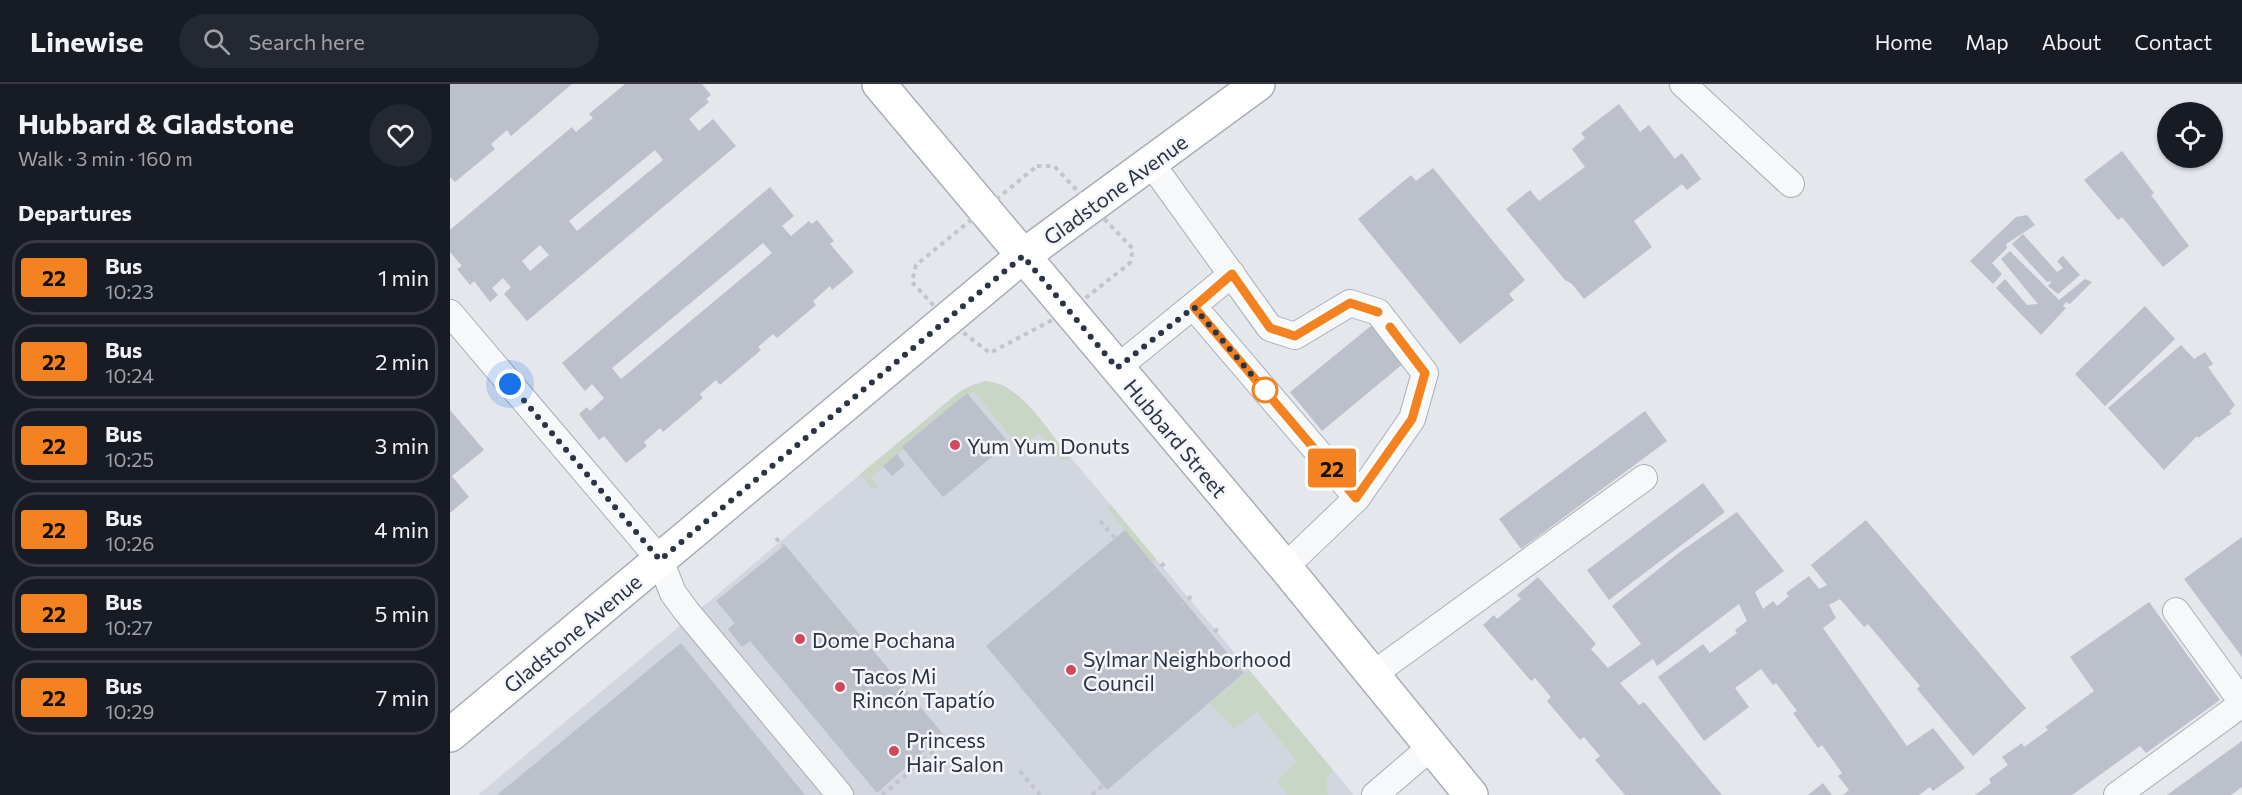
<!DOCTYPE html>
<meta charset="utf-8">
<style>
body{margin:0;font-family:Commissioner,sans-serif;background:#242831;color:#f1f3f6;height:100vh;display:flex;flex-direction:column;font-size:22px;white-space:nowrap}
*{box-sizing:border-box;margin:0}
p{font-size:20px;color:#9ea1a6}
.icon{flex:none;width:33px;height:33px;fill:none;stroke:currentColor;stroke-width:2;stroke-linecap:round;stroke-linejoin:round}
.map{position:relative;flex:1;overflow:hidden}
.panel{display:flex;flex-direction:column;background:#171b24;width:450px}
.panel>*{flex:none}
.badge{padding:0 12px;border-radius:4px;font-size:21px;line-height:39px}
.tools{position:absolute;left:1707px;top:18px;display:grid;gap:12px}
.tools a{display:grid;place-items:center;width:66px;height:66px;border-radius:50%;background:#171b24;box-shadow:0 2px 4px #0004;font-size:30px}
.you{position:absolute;width:30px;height:30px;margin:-15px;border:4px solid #fff;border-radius:50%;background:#1a73e8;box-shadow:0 0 0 9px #1a73e833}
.map>.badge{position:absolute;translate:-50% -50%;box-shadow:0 0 0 3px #fff}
h2{padding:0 18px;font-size:22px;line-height:54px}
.round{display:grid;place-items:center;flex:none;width:63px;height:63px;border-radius:32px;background:#242831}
.head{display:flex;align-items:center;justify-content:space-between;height:102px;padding:0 18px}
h1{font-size:28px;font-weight:700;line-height:45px}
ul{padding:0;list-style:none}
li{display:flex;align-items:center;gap:18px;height:75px;margin:0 12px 9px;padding:0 6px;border:3px solid #363941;border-radius:24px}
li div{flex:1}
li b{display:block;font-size:22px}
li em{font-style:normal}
li .badge{min-width:66px;font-weight:700;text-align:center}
header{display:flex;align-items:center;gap:36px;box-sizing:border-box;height:84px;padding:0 30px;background:#171b24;border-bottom:2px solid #363941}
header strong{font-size:28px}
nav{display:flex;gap:33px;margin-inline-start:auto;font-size:21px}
.search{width:420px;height:54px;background:#242831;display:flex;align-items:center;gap:15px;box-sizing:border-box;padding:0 21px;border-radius:33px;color:#9ea1a6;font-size:22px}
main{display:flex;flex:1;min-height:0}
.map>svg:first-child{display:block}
</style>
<header>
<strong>Linewise</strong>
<div class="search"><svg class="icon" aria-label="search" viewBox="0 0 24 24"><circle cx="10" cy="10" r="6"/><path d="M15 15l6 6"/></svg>Search here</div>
<nav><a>Home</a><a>Map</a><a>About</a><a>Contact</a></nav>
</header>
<main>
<section class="panel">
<div class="head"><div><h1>Hubbard &amp; Gladstone</h1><p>Walk · 3 min · 160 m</p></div><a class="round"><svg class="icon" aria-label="heart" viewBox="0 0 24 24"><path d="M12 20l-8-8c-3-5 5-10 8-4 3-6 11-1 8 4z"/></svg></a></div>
<h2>Departures</h2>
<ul>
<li><span class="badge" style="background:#f58220;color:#111">22</span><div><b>Bus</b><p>10:23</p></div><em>1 min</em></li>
<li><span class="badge" style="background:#f58220;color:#111">22</span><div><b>Bus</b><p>10:24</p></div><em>2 min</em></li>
<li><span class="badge" style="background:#f58220;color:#111">22</span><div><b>Bus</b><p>10:25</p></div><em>3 min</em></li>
<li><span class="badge" style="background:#f58220;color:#111">22</span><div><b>Bus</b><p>10:26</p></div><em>4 min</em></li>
<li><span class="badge" style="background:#f58220;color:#111">22</span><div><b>Bus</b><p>10:27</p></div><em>5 min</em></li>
<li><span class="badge" style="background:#f58220;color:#111">22</span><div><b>Bus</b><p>10:29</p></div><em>7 min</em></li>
</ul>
</section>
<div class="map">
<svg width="1792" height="711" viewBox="0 0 1792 711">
<rect width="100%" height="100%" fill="#e4e7ec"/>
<path fill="#d2d6de" d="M535 297 553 301 570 313 904 711H28L505 311 522 301Z"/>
<path fill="#c9d6c5" d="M535 297C571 299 599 348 620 374L614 376 611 374 589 349 570 364 524 307 421 393 429 403 421 404 410 390 512 306Z
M661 421 706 475 702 479 657 424Z
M799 586 883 686 876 695 878 711H837L827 697 847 677 807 628 784 645 760 619Z"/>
<path fill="#bbc0ca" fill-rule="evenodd" d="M0 0H122L61 52 57 46 41 60 45 65 5 98 0 93Z
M175 0H252L261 11 256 15 259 18 239 35 249 47 263 35 286 62 77 237 54 210 61 203 53 194 42 204 48 211 40 218 24 197 20 201 7 185 12 182 0 168V146L122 43 126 48 143 34 139 30ZM205 66 213 76 127 147 119 137ZM90 161 99 171 80 187 72 177Z
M1169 20 1190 48 1199 41 1225 75 1232 69 1251 95 1237 106 1232 100 1184 137 1202 163 1134 215 1122 200 1115 196 1056 125 1080 106 1089 117 1135 83 1122 65 1135 54 1131 49Z
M1672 67 1704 109 1701 111 1739 162 1713 183 1672 133 1668 136 1634 96Z
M983 84 1075 196 1059 210 1064 216 1010 260 908 135 961 91 966 97Z
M320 103 344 132 332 142 341 152 359 137 362 140 367 136 384 157 380 160 404 188 382 206 380 202 363 217 366 221 327 254 323 250 308 263 311 266 270 301 266 296 250 310 253 314 213 348 210 344 194 358 197 362 176 379 154 352 149 356 129 330 137 323 140 327 154 314 142 300 135 307 112 279ZM313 159 322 169 171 295 162 284Z
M1577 131 1585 141 1556 160 1557 164 1542 179 1552 190 1543 200 1520 177 1566 133Z
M1573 150 1607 188 1613 184 1607 177 1613 172 1630 191 1608 210 1598 202 1602 197 1597 198 1562 160Z
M1560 167 1609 216 1635 195 1642 198 1620 220 1616 218 1613 222 1616 224 1591 251 1546 204 1555 195 1577 221 1588 220 1551 175Z
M1695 222 1725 255 1655 322 1625 290Z
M922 241 954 279 872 347 840 308Z
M1731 261 1744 275 1755 268 1763 280 1758 283 1785 321 1779 328 1782 329 1748 354 1747 352 1714 386 1658 324Z
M517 309 559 359 493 413 452 363Z
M0 326 34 366 2 392 19 413 0 429Z
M1195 327 1217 357 1071 465 1049 435Z
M447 370 455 381 442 392 433 382Z
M1253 399 1275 428 1159 516 1137 486Z
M1287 428 1334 487 1305 508 1313 525 1323 517 1327 522 1339 512 1336 509 1359 492 1369 505 1377 501 1361 481 1416 436 1576 624 1523 672 1467 605 1470 602 1418 540 1414 543 1390 515 1379 521 1386 534 1373 544 1457 662 1483 644 1515 684 1483 707 1480 703 1469 711H1393L1399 706 1388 692 1392 689 1372 661 1368 664 1343 629 1347 627 1326 599 1323 601 1311 585 1285 604 1299 623 1254 657 1208 593 1253 560 1260 569 1287 549 1285 546 1297 537 1289 520 1207 582 1203 575 1170 599 1189 621 1194 618 1272 711H1175L1145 676 1150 672 1134 653 1130 656 1097 617 1101 613 1085 594 1081 597 1033 541 1044 531 1047 535 1071 515 1067 511 1088 493 1146 560 1141 565 1158 584 1191 560 1162 522 1230 468Z
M675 446 794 589 657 706 536 562Z
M1792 453V573L1734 495Z
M335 461 493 650 427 709 300 557 292 563 278 545 285 539 266 517Z
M1699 518 1770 616 1696 669 1690 662 1622 711H1525L1541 699 1539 695 1558 681 1552 673 1572 659 1574 663 1598 646 1595 643 1644 607 1620 573Z
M231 559 355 711H47Z
M1792 657V703L1781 711H1717Z
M1373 699 1382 711H1358Z"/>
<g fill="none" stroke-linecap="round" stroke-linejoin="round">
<defs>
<path id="lane" d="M1233 0 1341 100
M701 79 820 244 845 252 900 219 928 228 975 289 962 335 907 414 835 483
M744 223 907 414
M0 229 210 476 223 509 237 528 390 711
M667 284 782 190
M1726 527 1792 618
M922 591 1194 394
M925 711 981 663
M1667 711 1792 620"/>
<path id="secondary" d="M429 0 835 483 1021 711
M0 651 573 172 808 0"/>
</defs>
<use href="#lane" stroke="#a9aeb7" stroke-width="28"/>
<use href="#secondary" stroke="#a9aeb7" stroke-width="36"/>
<path stroke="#c2c5cb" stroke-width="4" stroke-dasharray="4.5 4.5" stroke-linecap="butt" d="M587 82H604L683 165 680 179 619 227 540 269 497 236 462 198 466 181Z
M650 437 665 454
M326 454 333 462
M704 488 716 478
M731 521 743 511
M757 553 770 543
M788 589 800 579
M570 687 590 711
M432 711 496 657 492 651
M642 711 657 698"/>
<use href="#lane" stroke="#f7f8fa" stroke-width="26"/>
<use href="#secondary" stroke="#fff" stroke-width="33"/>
</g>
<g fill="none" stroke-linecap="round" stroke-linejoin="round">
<defs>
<path id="line" d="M928 228 900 219 845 252 820 244 782 190 744 223 906 414 962 335 975 289 940 243"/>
</defs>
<use href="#line" stroke="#fff" stroke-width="14"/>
<use href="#line" stroke="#f58220" stroke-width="9"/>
<path stroke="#2b3445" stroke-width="6" stroke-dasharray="0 10.8" d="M60 300 210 476 573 172 667 284 744 223 818 310 815 306"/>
</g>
<circle fill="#fff" stroke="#f58220" stroke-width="3" cx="815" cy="306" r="12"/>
<g fill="#d1495b" stroke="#f4f6f9" stroke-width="2">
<circle cx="505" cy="361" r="6"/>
<circle cx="350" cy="555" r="6"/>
<circle cx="621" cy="586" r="6"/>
<circle cx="390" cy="603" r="6"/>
<circle cx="444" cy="667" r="6"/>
</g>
<g text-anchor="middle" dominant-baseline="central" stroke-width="5" stroke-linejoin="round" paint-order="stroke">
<g font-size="21" fill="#2b3445" stroke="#f4f6f9">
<text transform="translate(665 105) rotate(-36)">Gladstone Avenue</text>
<text transform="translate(726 354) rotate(50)">Hubbard Street</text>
<text transform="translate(122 549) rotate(-40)">Gladstone Avenue</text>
</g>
<g font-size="21" fill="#2b3445" stroke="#f4f6f9" text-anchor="start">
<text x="517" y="361">Yum Yum Donuts</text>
<text x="362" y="555">Dome Pochana</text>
<text x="633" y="574">Sylmar Neighborhood<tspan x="633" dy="24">Council</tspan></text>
<text x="402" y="591">Tacos Mi<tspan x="402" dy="24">Rincón Tapatío</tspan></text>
<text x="456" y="655">Princess<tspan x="456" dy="24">Hair Salon</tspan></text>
</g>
</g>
</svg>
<div class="tools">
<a><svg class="icon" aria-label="locate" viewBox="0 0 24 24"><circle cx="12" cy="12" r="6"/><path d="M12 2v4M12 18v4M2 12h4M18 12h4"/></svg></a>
</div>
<div class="you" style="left:60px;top:300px"></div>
<b class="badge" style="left:882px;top:384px;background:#f58220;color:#111">22</b>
</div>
</main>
